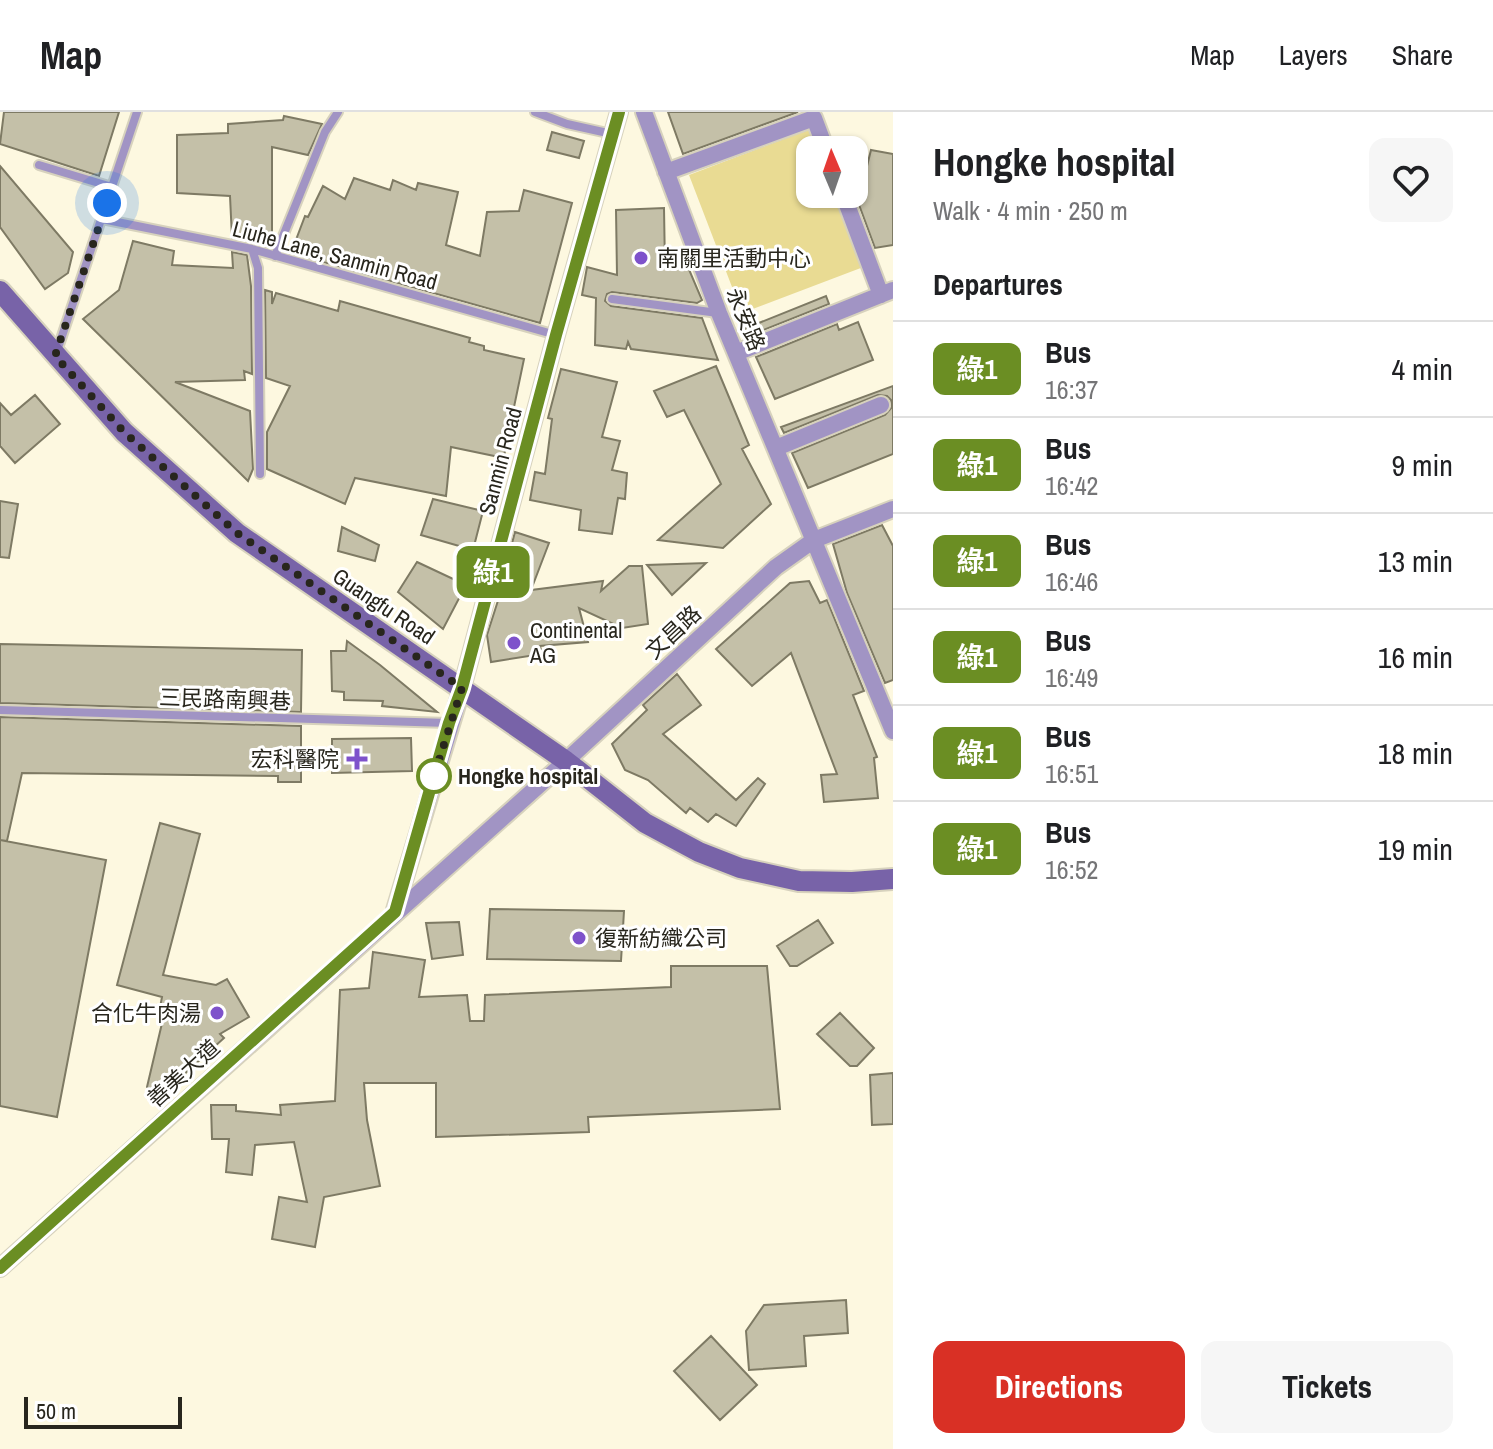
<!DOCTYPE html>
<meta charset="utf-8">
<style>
body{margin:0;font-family:"Archivo Narrow","Noto Sans TC",sans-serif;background:#f6f6f6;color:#202124;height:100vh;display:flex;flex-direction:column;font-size:30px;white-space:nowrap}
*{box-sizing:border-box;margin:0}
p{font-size:26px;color:#757577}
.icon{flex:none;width:44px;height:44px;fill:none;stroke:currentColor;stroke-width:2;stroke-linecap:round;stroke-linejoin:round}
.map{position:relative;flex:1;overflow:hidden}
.panel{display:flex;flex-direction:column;background:#fff;width:600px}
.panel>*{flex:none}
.badge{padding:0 16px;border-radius:12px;font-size:28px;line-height:52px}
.needle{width:52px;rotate:358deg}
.controls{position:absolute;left:796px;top:24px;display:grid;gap:16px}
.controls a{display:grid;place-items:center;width:72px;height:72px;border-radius:16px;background:#fff;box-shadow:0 2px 6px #0004;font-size:40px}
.scale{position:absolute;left:24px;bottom:20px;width:158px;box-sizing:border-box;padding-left:8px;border:4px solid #28261d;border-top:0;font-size:22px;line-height:28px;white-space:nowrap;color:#28261d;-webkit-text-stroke:6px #fff;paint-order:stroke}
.you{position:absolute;width:40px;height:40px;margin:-20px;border:6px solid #fff;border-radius:50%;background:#1a73e8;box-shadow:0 0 0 12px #1a73e833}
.map>.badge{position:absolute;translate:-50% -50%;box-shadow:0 0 0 4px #fff}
h2{padding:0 40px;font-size:30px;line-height:72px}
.round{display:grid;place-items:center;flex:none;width:84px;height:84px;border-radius:16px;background:#f6f6f6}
.overview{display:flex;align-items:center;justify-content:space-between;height:136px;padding:0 40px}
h1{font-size:38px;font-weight:800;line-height:60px}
.action{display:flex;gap:16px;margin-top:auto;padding:16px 40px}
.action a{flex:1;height:92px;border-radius:16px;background:#d93025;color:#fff;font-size:32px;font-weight:800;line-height:92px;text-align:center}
.action a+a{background:#f6f6f6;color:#202124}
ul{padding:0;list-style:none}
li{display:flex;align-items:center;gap:24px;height:96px;padding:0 40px;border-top:2px solid #e0e0e0}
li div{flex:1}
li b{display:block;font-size:30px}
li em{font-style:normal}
li .badge{min-width:88px;font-weight:700;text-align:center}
header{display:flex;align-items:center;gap:48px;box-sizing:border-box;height:112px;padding:0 40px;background:#fff;border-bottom:2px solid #e0e0e0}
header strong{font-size:38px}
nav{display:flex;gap:44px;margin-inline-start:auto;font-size:28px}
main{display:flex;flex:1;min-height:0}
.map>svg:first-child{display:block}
</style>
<header>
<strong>Map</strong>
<nav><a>Map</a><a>Layers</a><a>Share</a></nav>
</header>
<main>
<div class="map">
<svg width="893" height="1337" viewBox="0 0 893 1337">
<rect width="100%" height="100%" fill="#fdf8e0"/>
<path fill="#e9db93" d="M813 16 822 38H810V82H838L866 154 742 201 689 63Z"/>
<path fill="#c4c0a8" stroke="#7e7a64" stroke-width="2" d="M4 0H119L99 64 0 32Z
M668 0H798L683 42Z
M284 4 322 12 308 43 272 35V128L250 129 232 126 230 84 177 81V23L228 21V12L283 8Z
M552 20 584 29 579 46 547 38Z
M871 38 893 42V133L875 136 858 90Z
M0 54 73 140 68 161 45 177 0 115Z
M354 66 390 78 393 68 416 78 418 71 458 80 446 133 480 144 487 100 519 99 524 78 572 91 540 211 291 141 305 104 308 105 323 74 345 87Z
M664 96 665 156 685 148 702 188 697 191 612 180 607 182 605 189 611 194 702 206 718 248 631 237 628 230 626 237 595 233 596 186 582 183 587 155 617 163 616 98Z
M133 129 174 139 172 153 233 156 232 140 247 143 251 174 252 262 244 259 245 268 175 270 250 299 253 357 248 369 83 207 119 178Z
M265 178 272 180V192L276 181 338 199 340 189 470 226 469 230 484 234V238L524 247 514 295H511L504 346 451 335 446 384 355 366 345 392 267 357V320L290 274 266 266Z
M826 184 829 192 748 224 744 217Z
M858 210 873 248 775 287 756 245 837 212 839 218Z
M716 254 749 333 742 337 771 392 723 436 658 428 721 372 684 298 667 305 654 279Z
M561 257 617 270 602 325 620 329 612 358 627 361 625 387 618 386 612 422 579 418 581 398 530 388 535 360 545 362 552 307 548 306Z
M893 274V342L808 376 792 341 885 303 892 295 891 288 887 284 878 283 784 321 781 315Z
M35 283 60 312 15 351 0 334V291L11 303Z
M433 387 483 399 473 438 421 423Z
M0 389 18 392 9 446 0 445Z
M882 413 893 434V568L885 571 847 481 833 432Z
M342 415 379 433 375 449 338 439Z
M515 420 549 431 531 478 603 469 601 479 629 454H642L648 512 622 516 579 496 588 530 540 534 542 542 491 550 487 523 510 451 507 450Z
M417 450 466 473 443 517 398 480Z
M706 451 672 483 647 453Z
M809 469 820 491 827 488 864 579 853 583 877 645 874 646 878 686 824 690 821 663 837 662 791 541 752 574 716 537 790 471Z
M347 529 380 553 437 600 382 594 383 589 344 588V580L332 579 331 539H346Z
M0 532 302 538 301 600 0 591Z
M677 562 701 593 663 622 736 688 758 666 765 672 736 714 716 702 708 710 690 696 686 701 648 668 625 658 612 632 647 598 643 593Z
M0 605 301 614V670H278V664L22 661 7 729 0 728 106 748 57 1005 0 994Z
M411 626 412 659 332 661V627Z
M160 711 200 722 163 863 216 873 227 867 249 905 220 922 224 926 158 986 147 975 163 907 158 906 162 885 117 873Z
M490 797 624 799 621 849 487 847Z
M818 808 833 831 797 854H790L777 834Z
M459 810 463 843 432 847 426 811Z
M373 840 425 848 419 885 467 883 470 909H484L485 883 671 875V854H767L780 997 588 1005 589 1020 436 1025V971H364L367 1008 380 1074 324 1085 315 1135 272 1127 279 1085 307 1090 294 1030 255 1033 252 1063 226 1060 229 1027H212L211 993H236V999L281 1003 280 993 335 989 340 878 369 876Z
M840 901 874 936 857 954H850L817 922Z
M893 961V1012L872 1013 870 963Z
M846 1188 848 1221 804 1224 806 1254 749 1258 746 1219 764 1193Z
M711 1224 757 1273 720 1308 674 1259Z"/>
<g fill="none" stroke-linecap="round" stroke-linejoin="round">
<defs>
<path id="service" d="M535 0 567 12 612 22
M39 53 112 75
M102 107 252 137 556 223
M252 137 258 156 260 362
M275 144 325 20 338 0
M612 187 718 201
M56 242 137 0
M0 598 449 611"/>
<path id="minor" d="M644 0 719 201 893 619
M666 60 814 6 826 38
M843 82 881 183
M736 241 893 178
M776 336 881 293
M395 798 462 576 556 223 619 0
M0 1156 566 649 776 455 814 428 893 397"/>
<path id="secondary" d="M0 179 124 320 237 421 566 649 645 711 699 740 740 756 799 769 852 770 893 767"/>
</defs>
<use href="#service" stroke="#d7d2bd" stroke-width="12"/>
<use href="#minor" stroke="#d7d2bd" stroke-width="20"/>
<use href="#secondary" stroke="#d7d2bd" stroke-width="24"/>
<use href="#service" stroke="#a194c4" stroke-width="8"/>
<use href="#minor" stroke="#a194c4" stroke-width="16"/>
<use href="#secondary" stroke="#7863a8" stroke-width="20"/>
</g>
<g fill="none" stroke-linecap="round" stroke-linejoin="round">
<defs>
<path id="line" d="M0 1156 395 800 449 611 462 576 556 223 619 0"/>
</defs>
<use href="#line" stroke="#fff" stroke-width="18"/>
<use href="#line" stroke="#6b8e23" stroke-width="12"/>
<path stroke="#28261d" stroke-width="8" stroke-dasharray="0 14.4" d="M107 91 55 244 124 320 237 421 462 576 434 664"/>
</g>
<g fill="#7e52cb" stroke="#fff" stroke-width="3">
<circle cx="641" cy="146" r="8"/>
<circle cx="514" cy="531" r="8"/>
<path d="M353 635h8v8h8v8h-8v8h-8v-8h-8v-8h8z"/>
<circle cx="579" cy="826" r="8"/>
<circle cx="217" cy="901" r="8"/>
</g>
<circle fill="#fff" stroke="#6b8e23" stroke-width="4" cx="434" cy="664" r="16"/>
<g text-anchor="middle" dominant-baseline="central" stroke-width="6" stroke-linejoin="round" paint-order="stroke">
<g font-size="22" fill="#28261d" stroke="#fff">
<text transform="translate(335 143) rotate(15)">Liuhe Lane, Sanmin Road</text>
<text transform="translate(746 207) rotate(68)">永安路</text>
<text transform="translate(500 349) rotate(-75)">Sanmin Road</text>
<text transform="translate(384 494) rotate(34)">Guangfu Road</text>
<text transform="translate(673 520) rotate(-43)">文昌路</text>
<text transform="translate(225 587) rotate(2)">三民路南興巷</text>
<text transform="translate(183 961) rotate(-42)">善美大道</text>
</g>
<g font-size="22" fill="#28261d" stroke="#fff" text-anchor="start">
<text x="657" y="146">南關里活動中心</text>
<text x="530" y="518">Continental<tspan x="530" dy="25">AG</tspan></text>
<text x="339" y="647" text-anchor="end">宏科醫院</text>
<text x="595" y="826">復新紡織公司</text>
<text x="201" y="901" text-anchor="end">合化牛肉湯</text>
</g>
<g font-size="22" font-weight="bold" fill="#28261d" stroke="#fff" text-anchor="start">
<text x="458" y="664">Hongke hospital</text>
</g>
</g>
</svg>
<div class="controls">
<a><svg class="needle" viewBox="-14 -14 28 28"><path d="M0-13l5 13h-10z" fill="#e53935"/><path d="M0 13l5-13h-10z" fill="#757577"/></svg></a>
</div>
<div class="scale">50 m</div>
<div class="you" style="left:107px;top:91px"></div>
<b class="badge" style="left:493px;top:460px;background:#6b8e23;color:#fff">綠1</b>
</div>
<section class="panel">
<div class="overview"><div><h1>Hongke hospital</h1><p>Walk · 4 min · 250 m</p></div><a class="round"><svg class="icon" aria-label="heart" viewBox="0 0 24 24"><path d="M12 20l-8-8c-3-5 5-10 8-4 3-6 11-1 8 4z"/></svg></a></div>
<h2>Departures</h2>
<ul>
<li><span class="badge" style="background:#6b8e23;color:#fff">綠1</span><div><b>Bus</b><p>16:37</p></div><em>4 min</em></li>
<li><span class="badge" style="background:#6b8e23;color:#fff">綠1</span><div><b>Bus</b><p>16:42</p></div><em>9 min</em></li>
<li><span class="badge" style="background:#6b8e23;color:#fff">綠1</span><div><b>Bus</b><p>16:46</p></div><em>13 min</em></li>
<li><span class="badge" style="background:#6b8e23;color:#fff">綠1</span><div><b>Bus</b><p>16:49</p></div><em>16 min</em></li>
<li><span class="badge" style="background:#6b8e23;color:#fff">綠1</span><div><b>Bus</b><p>16:51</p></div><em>18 min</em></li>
<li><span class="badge" style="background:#6b8e23;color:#fff">綠1</span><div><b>Bus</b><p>16:52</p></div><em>19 min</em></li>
</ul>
<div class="action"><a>Directions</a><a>Tickets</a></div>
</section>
</main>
